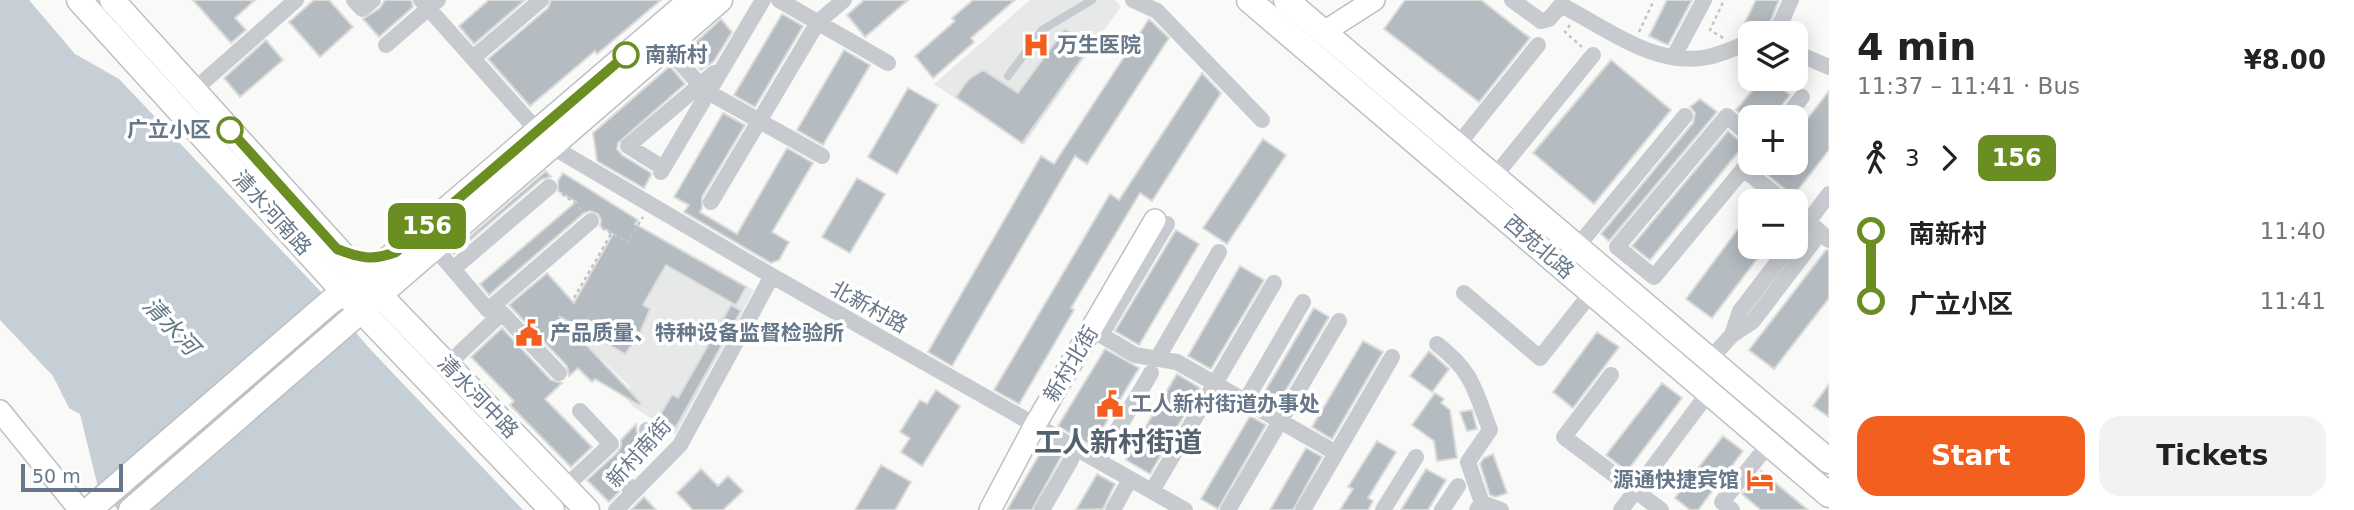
<!DOCTYPE html>
<meta charset="utf-8">
<style>
body{margin:0;font-family:"DejaVu Sans","Noto Sans SC",sans-serif;background:#f2f2f2;color:#222;height:100vh;display:flex;flex-direction:column;font-size:26px;white-space:nowrap}
*{box-sizing:border-box;margin:0}
p{font-size:23px;color:#767676}
.icon{flex:none;width:38px;height:38px;fill:none;stroke:currentColor;stroke-width:2;stroke-linecap:round;stroke-linejoin:round}
.map{position:relative;flex:1;overflow:hidden}
.drawer{display:flex;flex-direction:column;background:#fff;width:525px}
.drawer>*{flex:none}
.badge{padding:0 14px;border-radius:10px;font-size:24px;line-height:46px}
.controls{position:absolute;left:1738px;top:21px;display:grid;gap:14px}
.controls a{display:grid;place-items:center;width:70px;height:70px;border-radius:14px;background:#fff;box-shadow:0 4px 18px #0003;font-size:35px}
.scale{position:absolute;left:21px;bottom:18px;width:102px;box-sizing:border-box;padding-left:7px;border:4px solid #66778a;border-top:0;font-size:19px;line-height:24px;white-space:nowrap;color:#66778a;-webkit-text-stroke:5px #fff;paint-order:stroke}
.map>.badge{position:absolute;translate:-50% -50%;box-shadow:0 0 0 4px #fff}
.legs{display:flex;align-items:center;gap:10px;height:77px;padding:0 28px;font-size:23px}
.legs p{margin-inline-start:auto}
.summary{display:flex;align-items:center;justify-content:space-between;height:119px;padding:0 28px}
h1{font-size:38px;font-weight:700;line-height:52px}
.primary-button{display:flex;gap:14px;margin-top:auto;padding:14px 28px}
.primary-button a{flex:1;height:80px;border-radius:21px;background:#f25f1e;color:#fff;font-size:28px;font-weight:700;line-height:80px;text-align:center}
.primary-button a+a{background:#f2f2f2;color:#222}
ul{padding:0 28px;list-style:none}
li{display:flex;align-items:center;gap:24px;height:70px;font-size:26px}
li i{display:grid;place-items:center;width:10px;height:100%;margin:0 9px;background:currentColor}
li i::after{content:'';width:18px;height:18px;margin:-9px;border:5px solid;border-radius:50%;background:#fff}
li p{margin-inline-start:auto}
li:first-child i{background:linear-gradient(#0000 50%,currentColor 0)}
li:last-child i{background:linear-gradient(currentColor 50%,#0000 0)}
main{display:flex;flex:1;min-height:0}
.map>svg:first-child{display:block}
</style>
<main>
<div class="map">
<svg width="1829" height="510" viewBox="0 0 1829 510">
<rect width="100%" height="100%" fill="#f9f9f7"/>
<path fill="#e7e8e8" d="M1030 0H1115L1121 6 1024 145 934 84Z
M648 230 754 290 676 434 632 406 625 396 631 388 602 359 592 355 582 343Z"/>
<path fill="#c5cfd5" d="M0 0H29L75 54 119 79 321 292 370 349 523 510H118L98 487 80 414 69 408 53 376 0 320Z"/>
<path fill="#b4bbc1" stroke="#dbdbd9" stroke-width="2" d="M193 0H255L235 18 246 30 231 43Z
M314 0H329L353 27 320 57 289 22Z
M385 0H411L413 7 379 37 363 19 380 8Z
M489 0H525L474 44 459 26Z
M551 0H661L597 54 595 51 530 106 488 59 548 8Z
M864 0H908L865 37 847 15Z
M973 0H1015L971 38 974 42 933 78 915 56 955 21 952 18Z
M1405 0H1481L1530 38 1479 102 1384 29Z
M1667 0H1692L1668 45 1649 36Z
M1756 0H1779L1766 33H1758L1743 26Z
M782 14 803 26 755 107 734 95Z
M721 19 732 32 714 61 701 70 685 52Z
M1149 19 1169 38 1087 164 1075 156 952 366 928 352 1041 156 1054 164Z
M1065 29 1090 47 1022 143 956 97 968 80 983 70 1018 93Z
M266 40 283 60 240 97 224 78Z
M844 50 870 65 823 145 797 130Z
M1611 60 1671 110 1594 204 1533 153Z
M670 66 685 84 618 143 617 149 622 155 651 173V175L644 188 597 161 593 133Z
M1202 73 1221 93 1152 201 1140 193 1071 308 1074 310 1019 404 994 390 1110 194 1119 200Z
M1762 79H1771L1790 95 1778 110 1776 117H1750V122L1736 110Z
M908 88 938 105 897 174 868 157Z
M1829 91V150L1793 196 1764 172 1772 163H1796V133Z
M1700 99 1717 112 1609 241 1601 234 1693 123 1695 113 1690 107Z
M723 113 745 125 702 197V208L700 212 737 234 787 148 813 163 772 232 789 242 779 260 771 263 684 212 689 205 674 197Z
M1728 131 1744 145 1650 260 1632 246Z
M1263 139 1286 155 1227 244 1203 228Z
M546 171 551 177 542 179 454 254 452 252Z
M563 173 638 220 635 224 746 287 736 305 666 265 643 305 650 309 640 333 625 354 559 316 641 403 639 405 595 379 592 382 578 368 569 376 567 366 509 305 547 273 574 303 613 234 600 226 601 220 598 214 590 211 584 213 489 295 480 284 576 202 558 191V181Z
M857 178 885 194 850 253 822 237Z
M1750 213V247H1766L1712 318 1686 299Z
M1176 230 1199 244 1139 345 1115 331Z
M1826 250H1829V298L1774 369 1749 350Z
M1240 266 1264 280 1211 369 1188 356Z
M731 305 741 311 676 427 659 417 672 395 678 398Z
M1314 308 1329 317 1276 407 1261 398Z
M502 328 551 380 562 383 545 399 592 447 571 467 510 405 514 401 471 357Z
M1597 332 1619 347 1573 408 1553 392Z
M1363 341 1383 352 1332 439 1312 427Z
M1105 349 1139 368 1092 446 1058 426Z
M1429 351 1449 369 1432 392 1410 376Z
M1177 374 1200 388 1150 474 1126 460Z
M1662 383 1682 398 1627 471 1606 455Z
M1829 384V417L1813 406Z
M936 390 960 406 922 466 901 452 910 438 900 432 920 400 927 404Z
M1435 393 1444 399 1441 403 1450 410 1457 458 1437 461 1434 441 1412 425Z
M1472 410 1477 429 1467 431 1460 412Z
M1250 416 1266 425 1218 509 1201 499Z
M636 424 637 433 640 438 608 472 610 482 619 492 609 502 587 480 618 452 621 446V440Z
M1723 436 1743 451 1698 510H1690L1675 498Z
M1377 441 1396 452 1368 498 1373 501 1368 510H1340L1353 489 1348 487Z
M1045 445 1062 455 1032 510H1007Z
M1306 448 1322 457 1293 510H1270Z
M1493 454 1507 493 1496 497 1490 495 1480 464 1484 458Z
M881 465 911 482 895 510H855Z
M701 469 718 486 728 476 743 491 723 510H693L677 493Z
M1426 469 1446 480 1428 510H1401Z
M1761 471 1808 510H1761L1742 494Z
M1097 474 1115 484 1103 509 1076 510Z
M644 497 656 510H631Z"/>
<g fill="none" stroke-linecap="round" stroke-linejoin="round">
<defs>
<path id="secondary" d="M1324 32 1374 0
M0 411 80 510
M990 510 1035 425 1155 220"/>
<path id="primary" d="M79 0 353 302 552 510
M112 0 370 285 587 510
M1249 0 1829 495
M1286 0 1829 461
M89 510 330 302 365 279 691 0
M131 510 720 0"/>
</defs>
<use href="#secondary" stroke="#bbc0c5" stroke-width="24"/>
<use href="#primary" stroke="#bcc0c4" stroke-width="27"/>
<path stroke="#c2c4c7" stroke-width="2.5" stroke-dasharray="3.5 3.5" stroke-linecap="butt" d="M1570 25 1565 32 1582 47
M1639 32 1654 0
M1723 38 1710 30 1724 0
M562 194 575 203 581 210
M602 228 627 242 643 217
M574 298 611 234"/>
<path stroke="#c7cacf" stroke-width="8" d="M1008 76 1042 30 1092 0"/>
<path stroke="#c7cacf" stroke-width="16" d="M354 0 362 9 373 0
M421 0 551 146 772 276 1185 510
M779 0 888 63
M1133 0 1157 11 1262 120
M1512 0 1541 21 1549 19 1561 5C1605 27 1655 68 1708 57 1722 54 1737 47 1750 42
M1776 33 1791 0
M660 40 700 85
M386 45 438 0
M1796 53 1829 67
M1674 56 1704 0
M473 58 541 0
M194 90 296 0
M708 92 822 156
M1786 117 1802 97
M1750 136 1727 116 1617 247 1654 277 1750 161
M1457 146 1538 45
M663 168 628 146 714 73
M1743 169 1784 201
M661 172 763 0
M1494 177 1593 55
M711 202 818 22 844 0
M1796 210 1829 240
M1796 238 1829 194
M434 247 488 310 591 221
M1576 248 1685 116
M453 269 549 187
M1464 293 1540 358 1592 292
M1088 334 1101 335 1135 355 1177 362 1336 453
M1101 335 1167 224
M1732 335 1753 321 1820 233
M1437 344C1473 372 1474 388 1490 430L1468 462 1482 503 1477 510
M1157 359 1219 252
M1709 360 1732 335 1740 311 1789 247
M447 365 502 313 559 373
M1611 375 1564 437 1661 510
M1246 400 1303 302
M1099 461 1151 373
M565 487 611 444 580 411
M1152 491 1274 283
M634 492 618 475 655 438 647 430
M1482 503 1501 510
M616 510 680 445 772 276
M1042 510 1071 460
M1113 510 1130 479
M1228 510 1339 321
M1303 510 1392 357
M1383 510 1416 457
M1442 510 1458 486
M1621 510 1709 392
M1732 510 1722 502 1769 444"/>
<use href="#secondary" stroke="#fff" stroke-width="21"/>
<use href="#primary" stroke="#fff" stroke-width="24"/>
</g>
<g fill="none" stroke-linecap="round" stroke-linejoin="round">
<defs>
<path id="line-1" d="M230 130 337 249C359 258 373 261 396 252L626 55"/>
</defs>
<use href="#line-1" stroke="#fff" stroke-width="16"/>
<use href="#line-1" stroke="#6b8e23" stroke-width="10"/>
</g>
<defs>
<symbol id="hospital-bare" viewBox="-9 -9 18 18"><path d="M-5-5h3v3.5h4V-5h3V5h-3V1.5h-4V5h-3Z" fill="#f25f1e" stroke="#fff" stroke-width="2.5" paint-order="stroke"/></symbol>
<symbol id="civic-bare" viewBox="-9 -9 18 18"><path d="M-.6-6.5H3V-4.5H.6V-3L4-1V1h2V6H-6V1h2V-1L-.6-3ZM-1.2 2.5V6h2.4V2.5Z" fill="#f25f1e" stroke="#fff" stroke-width="2.5" paint-order="stroke"/></symbol>
<symbol id="hotel-bare" viewBox="-9 -9 18 18"><path d="M-6-4.5h1.5V1H6V5H4.5V3h-9V5H-6ZM-4 0a1.8 1.8 0 1 1 3.6 0ZM.5 0V-2.5h3Q6-2.5 6 0Z" fill="#f25f1e" stroke="#fff" stroke-width="2.5" paint-order="stroke"/></symbol>
</defs>
<g fill-rule="evenodd">
<use href="#hospital-bare" x="1017" y="26" width="38" height="38"/>
<use href="#civic-bare" x="510" y="314" width="38" height="38"/>
<use href="#civic-bare" x="1091" y="385" width="38" height="38"/>
<use href="#hotel-bare" x="1741" y="461" width="38" height="38"/>
</g>
<g fill="#fff" stroke="#6b8e23" stroke-width="3.5">
<circle cx="626" cy="55" r="12"/>
<circle cx="230" cy="130" r="12"/>
</g>
<g text-anchor="middle" dominant-baseline="central" stroke-width="7" stroke-linejoin="round" paint-order="stroke">
<g font-size="21" font-weight="bold" fill="#66778a" stroke="#fff" text-anchor="start">
<text x="1057" y="45">万生医院</text>
<text x="550" y="333">产品质量、特种设备监督检验所</text>
<text x="1131" y="404">工人新村街道办事处</text>
<text x="1739" y="480" text-anchor="end">源通快捷宾馆</text>
</g>
<g font-size="21" font-weight="bold" fill="#66778a" stroke="#fff" text-anchor="start">
<text x="645" y="55">南新村</text>
<text x="211" y="130" text-anchor="end">广立小区</text>
</g>
<g font-size="21" fill="#66778a" stroke="#fff">
<text transform="translate(272 213) rotate(48)">清水河南路</text>
<text transform="translate(1539 247) rotate(41)">西苑北路</text>
<text transform="translate(869 307) rotate(29)">北新村路</text>
<text transform="translate(1071 364) rotate(-59)">新村北街</text>
<text transform="translate(478 397) rotate(46)">清水河中路</text>
<text transform="translate(639 453) rotate(-48)">新村南街</text>
</g>
<g font-size="23" font-style="italic" fill="#627985" stroke="#fff">
<text transform="translate(171 326) rotate(47)">清水河</text>
</g>
<g font-size="28" font-weight="bold" fill="#54616e" stroke="#fff">
<text x="1118" y="442">工人新村街道</text>
</g>
</g>
</svg>
<div class="controls">
<a><svg class="icon" aria-label="layers" viewBox="0 0 24 24"><path d="M12 4l9 5-9 5-9-5zM3 14l9 5 9-5"/></svg></a>
<a>+</a>
<a>−</a>
</div>
<div class="scale">50 m</div>
<b class="badge" style="left:427px;top:226px;background:#6b8e23;color:#fff">156</b>
</div>
<section class="drawer">
<div class="summary"><div><h1>4 min</h1><p>11:37 – 11:41 · Bus</p></div><b>¥8.00</b></div>
<div class="legs"><svg class="icon" aria-label="walk" viewBox="0 0 24 24"><circle cx="13" cy="4" r="2"/><path d="M13 8l-2 6 4 7M11 14l-3 7M7 12l3-4h3l4 4"/></svg>3<svg class="icon" aria-label="forward" viewBox="0 0 24 24"><path d="M9 5l7 7-7 7"/></svg><b class="badge" style="background:#6b8e23;color:#fff">156</b></div>
<ul>
<li><i style="color:#6b8e23"></i><b>南新村</b><p>11:40</p></li>
<li><i style="color:#6b8e23"></i><b>广立小区</b><p>11:41</p></li>
</ul>
<div class="primary-button"><a>Start</a><a>Tickets</a></div>
</section>
</main>
